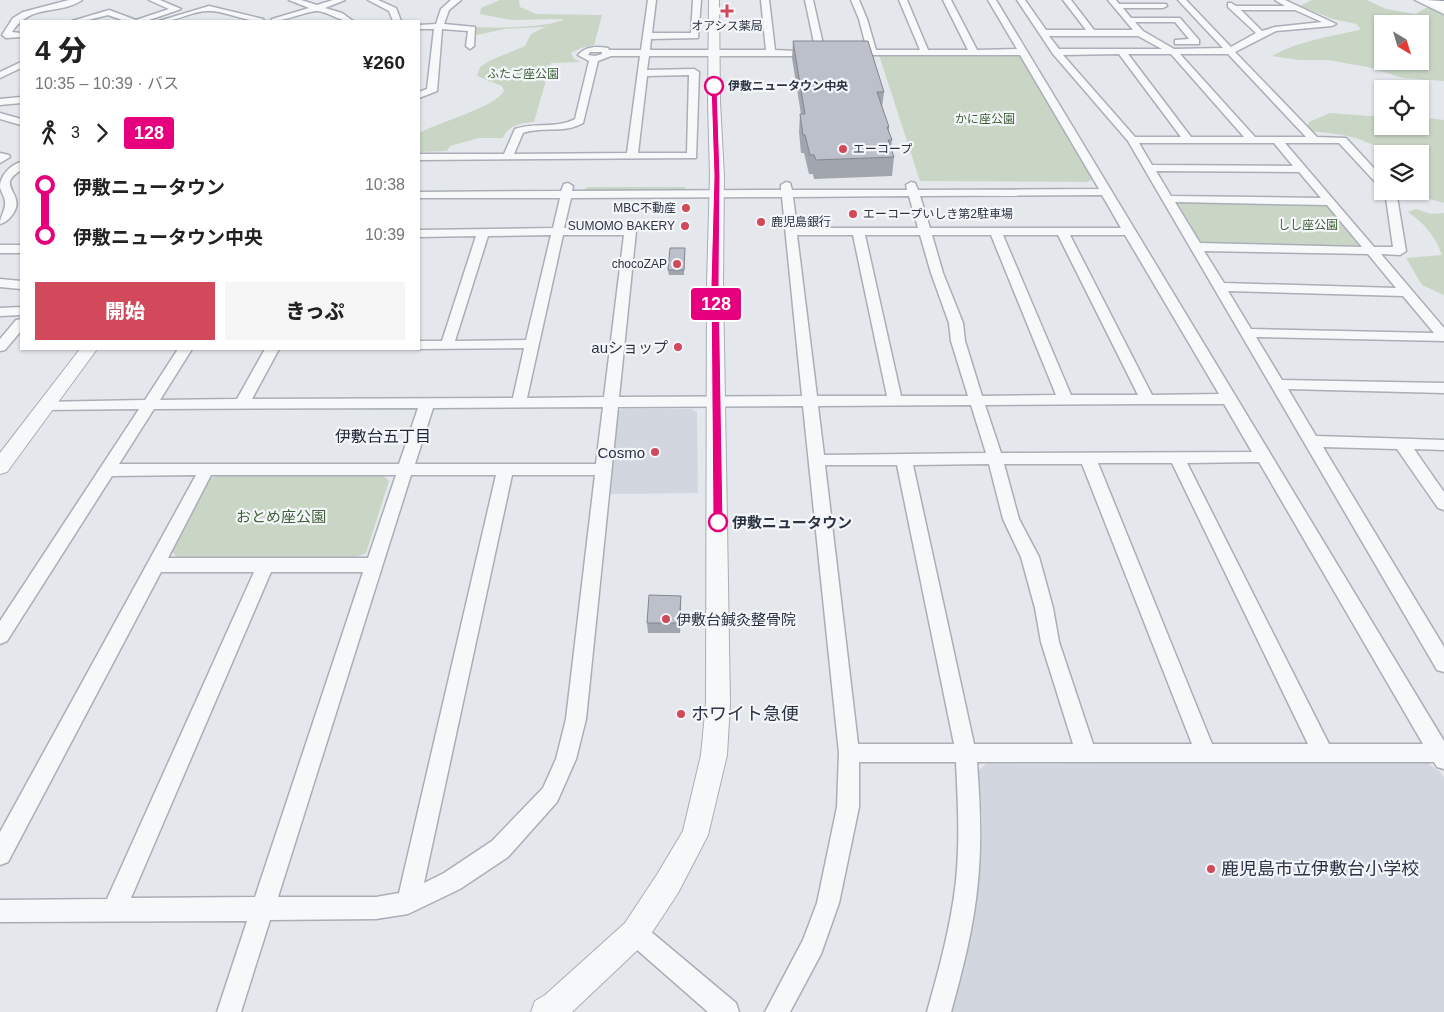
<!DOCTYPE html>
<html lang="ja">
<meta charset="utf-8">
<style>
body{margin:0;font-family:Helvetica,"Noto Sans JP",sans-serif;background:#f6f6f6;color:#222;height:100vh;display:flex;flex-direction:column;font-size:19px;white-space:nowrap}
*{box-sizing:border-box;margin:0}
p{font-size:16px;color:#767676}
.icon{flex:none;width:28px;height:28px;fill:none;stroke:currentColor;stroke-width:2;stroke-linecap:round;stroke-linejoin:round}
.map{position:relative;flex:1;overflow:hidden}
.sheet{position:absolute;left:20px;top:20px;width:400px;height:330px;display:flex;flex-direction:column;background:#fff;border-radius:0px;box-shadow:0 1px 4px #0004}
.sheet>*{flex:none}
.badge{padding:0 10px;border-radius:4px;font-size:18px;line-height:32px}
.needle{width:32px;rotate:142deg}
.controls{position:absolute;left:1374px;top:15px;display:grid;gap:10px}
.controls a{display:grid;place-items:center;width:55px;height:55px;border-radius:0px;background:#fff;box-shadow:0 1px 4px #0004;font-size:25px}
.map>.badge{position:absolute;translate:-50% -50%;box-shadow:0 0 0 2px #fff}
.legs{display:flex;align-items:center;gap:8px;height:55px;padding:0 15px;font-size:16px}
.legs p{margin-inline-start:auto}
.overview{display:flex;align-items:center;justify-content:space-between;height:85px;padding:0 15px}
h1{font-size:28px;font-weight:800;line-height:38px}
.primary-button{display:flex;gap:10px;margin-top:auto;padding:10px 15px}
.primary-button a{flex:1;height:58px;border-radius:0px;background:#d1495b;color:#fff;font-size:20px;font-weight:800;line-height:58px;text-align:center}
.primary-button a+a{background:#f6f6f6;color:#222}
ul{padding:0 15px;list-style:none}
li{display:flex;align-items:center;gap:18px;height:50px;font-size:19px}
li i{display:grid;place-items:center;width:8px;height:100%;margin:0 6px;background:currentColor}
li i::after{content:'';width:12px;height:12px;margin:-6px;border:4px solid;border-radius:50%;background:#fff}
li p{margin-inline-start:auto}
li:first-child i{background:linear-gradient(#0000 50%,currentColor 0)}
li:last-child i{background:linear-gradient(currentColor 50%,#0000 0)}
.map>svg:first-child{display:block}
</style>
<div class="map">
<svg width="1444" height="1012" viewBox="0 0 1444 1012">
<rect width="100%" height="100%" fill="#e4e7ec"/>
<path fill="#d2d6de" d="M624 409H691L697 412 698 493 608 494 617 411Z
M1426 762 1440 772 1444 778V1012H951L974 919 982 819 976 773 986 764Z"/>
<path fill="#c9d6c5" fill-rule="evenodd" d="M500 0H519L520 7 536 14 602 15 594 45 581 48 571 53 574 59 581 62 551 63 534 122C521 123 508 125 503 138H479L450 146 447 151 419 152V133C439 122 494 108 504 91L502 86 477 76 480 67 491 60 525 46 531 34 545 27 505 29 477 35 476 34V27C494 28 551 28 564 19L512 20 480 14 481 8Z
M1312 0H1367L1386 9 1415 14 1430 6 1444 13V81L1403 78 1368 67 1328 60H1299L1272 56C1299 41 1328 37 1359 30L1360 28 1356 24 1333 19 1300 6ZM1382 24H1420V61H1382Z
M879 55H1014L1021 57 1093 179 1087 182 920 181Z
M1330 113 1368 116 1382 115V126H1420V117L1444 120V203L1429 199 1420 191V154H1386C1364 135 1334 133 1306 131L1309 122Z
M588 187H684L687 191 586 193 583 190Z
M1181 202 1321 205 1329 208 1358 244 1354 247 1206 244 1200 241 1178 204Z
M1416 209 1431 214 1444 213V295L1422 285 1406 258 1442 255C1435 236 1425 224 1408 212Z
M219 475H383L389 481 366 553 356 557 177 558 172 551 209 479Z"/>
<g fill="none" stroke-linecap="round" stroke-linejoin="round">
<defs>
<path id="minor" d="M69 0H82C59 16 32 2 12 32L21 33V37L6 38 2 35 13 18 23 12Z
M149 0H160L181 9 146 21H125L108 15 84 21H72L109 10 136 20 169 9Z
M289 0H301L317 5 333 0H345L325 8 342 13 353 21C340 22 331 13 318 11 310 10 286 21 271 21L272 19 309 8Z
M368 0H378L396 8 401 21H393L389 11Z
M451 0H461L449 10 444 24 475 27 474 46 470 49 466 46 468 31 442 29 437 91 419 98V92L427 89 434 29H419V25L436 24 441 9Z
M648 0H656L652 33H691L693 0H701L698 38 651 39 650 50H766L761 0H769L775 50 816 52 805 0H813L825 53 821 56 817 54 813 56H649L647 70 694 69 699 72 696 158 419 160V154H504L515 129C535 122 557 129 575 119L589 61 578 55C586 46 596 46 608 48L609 50H641ZM590 52H602V54L595 56 588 55ZM611 56H640L627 153 514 154 523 133C543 126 564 134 583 123L598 61ZM689 75 687 153H638L647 76Z
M851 0H859L867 19 876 50H920L899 0H907L928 50H968L943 0H951L977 50 1017 49 988 0H996L1444 741V769L1437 767 1434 762H977C980 802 982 841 978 881 974 926 963 969 951 1012H927C939 969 951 926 956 881 960 842 958 802 956 762H859V807L839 903 821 954 790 1012H765L803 940 817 903 837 807 839 753 803 406 618 407 586 719 576 759 557 802 508 857 460 889 408 914 376 919 270 920 241 1012H217L247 921 0 922V900L107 899 254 572H161L8 862 0 865V832L196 475 112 476 7 641 0 644V621L139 409 46 410 41 408 39 405 41 402 145 400 178 349H192L160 400 237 399 265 349H279L252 399 513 398 524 348 417 349 419 341H442L476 236 419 237V230L553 228 560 198H419V192L561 191 564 184 568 183 573 186 572 191 781 190V185L786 182 790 183 792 190H907L906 185 911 182 915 183 918 190 1099 189 1020 55H847V51L867 50 859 19ZM1102 195 1121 228H930L920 196ZM909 196 918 228H797L793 197ZM782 197 802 396 619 397 636 231 630 227 564 228 571 198ZM551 235 526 340 455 341 488 236ZM563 235H624L604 397 527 398ZM797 235H853L887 396H817ZM865 235H920L931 273 949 323 951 341 968 396H901ZM932 235H991L1056 395 982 396 965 341 963 323 943 273ZM1003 235H1058L1138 395H1071ZM1070 235H1125L1219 394 1152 395ZM1146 404H1224L1252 452 1001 453 985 405ZM971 405 986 453 824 455 818 406ZM603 407 596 464H415L433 408ZM418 408 399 464H119L154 409ZM1259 462 1423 744H1329L1187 463ZM1098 463H1172L1308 744H1212ZM989 464 1003 519 1021 557 1035 608 1041 642 1073 744H974L913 465ZM1004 464H1082L1192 744H1093L1059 642 1053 608 1039 557 1019 519ZM825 465H897L954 744H858ZM211 475H396L368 558H168ZM411 475H496L399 893 376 897H278ZM512 475H595L566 719 556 759 543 788 492 841 444 873 424 883ZM271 572H363L255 897 131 898Z
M1017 0H1025L1046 30H1086L1063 0H1071L1094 30H1133L1108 0H1116L1119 4H1166L1167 6 1163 8H1123L1131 18H1180L1199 40V44H1175V40L1189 39 1175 22H1135L1143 31 1174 49 1223 48 1178 0H1186L1231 47 1256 33 1228 7V3H1231L1236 6H1285L1275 0H1285L1336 24 1332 26 1276 31 1235 52 1317 137 1346 138 1382 177V186L1378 185 1339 143H1285L1374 247H1393L1385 191H1396L1406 251 1400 255 1381 254 1444 328V341L1256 337 1282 380 1444 383V393L1288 389 1316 436 1444 440V450L1414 449 1444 492V510L1438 508 1397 449 1323 447 1444 647V672L1437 670 1128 141 1053 54ZM1241 10H1295L1322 22 1275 27 1262 31ZM1049 36H1138L1162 49H1059ZM1119 54 1181 137H1135L1063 55ZM1128 54H1171L1244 137H1191ZM1180 54H1228L1306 137H1255ZM1139 143H1274L1293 166 1152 165ZM1156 171 1299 172 1321 198 1171 196ZM1175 202 1327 205 1362 247 1200 243ZM1204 251 1368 254 1396 288 1224 283ZM1228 291 1403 296 1434 333 1251 329Z
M1415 0H1425L1444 9V14Z
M209 6 263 19 264 21C244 22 227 11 209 11 193 10 178 22 159 21Z
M21 62V68L0 78V72Z
M21 97V103L0 105V99Z
M0 113 21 119V125L0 119Z
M0 153 9 155 10 157 0 163Z
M21 162V170C17 173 12 176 10 181 9 189 15 193 16 200 19 209 9 222 0 224 0 216 6 210 5 202 5 197 1 192 0 187 0 176 10 165 21 162Z
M0 245H21V253H0Z
M0 279 21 281V289L0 287Z
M21 307V315L0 316V308Z
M21 319V331L5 350 0 351V339L16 320Z
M635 921 643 925 736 1003 739 1012H708L627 941 623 933 627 925Z"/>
<path id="tertiary" d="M709 0H719L720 102 724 176 723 283 730 703 727 755 708 835 678 893 645 943 572 1012H531L535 1001 545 995 625 923 658 873 683 831 701 755 706 703 707 283 710 176 708 102Z
M80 349H97L7 472 0 474V453Z"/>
<path id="motorway" d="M1425 0 1444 1V10L1427 3Z"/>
</defs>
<use href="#minor" stroke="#a9aeb7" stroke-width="3"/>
<use href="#tertiary" stroke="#a9aeb7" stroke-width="2"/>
<use href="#motorway" stroke="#8b94a3" stroke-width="2"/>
<use href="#minor" fill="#f7f8fa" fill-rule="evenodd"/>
<use href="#tertiary" fill="#f7f8fa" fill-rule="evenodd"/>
<use href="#motorway" fill="#fff" fill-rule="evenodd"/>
</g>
<path fill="#a1a5ae" d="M793 41 884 92 882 107 889 127V132L892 140 891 147 894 157 892 176 814 179 813 174H809L804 153H801L799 132 800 114H801L792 58Z
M685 253 684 275H669L668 270Z
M681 596V606L680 633H648L647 623Z"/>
<path fill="#83868d" d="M681 596V606L680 633 679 623Z"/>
<path fill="#bbc0ca" stroke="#83868d" d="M793 41H868L884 92H877L889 127H887L892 140H888L894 157 816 160 814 155H810L805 135H803L800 114H805Z
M670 248H685L684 270H668Z
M649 595 681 596 679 623H647Z"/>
<path fill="#e6007e" stroke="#fff" d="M714 84 717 86 720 176 719 283 723 522 718 526 713 522 711 283 714 176 711 86Z"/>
<g fill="#d1495b" stroke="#f4f6f9" stroke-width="2">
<path d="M724.5 3.5h5v5h5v5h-5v5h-5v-5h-5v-5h5z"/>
<circle cx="843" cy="149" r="5"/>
<circle cx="686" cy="208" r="5"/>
<circle cx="853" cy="214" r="5"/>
<circle cx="761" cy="222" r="5"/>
<circle cx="685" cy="226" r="5"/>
<circle cx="677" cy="264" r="5"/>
<circle cx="678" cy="347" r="5"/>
<circle cx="655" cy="452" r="5"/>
<circle cx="666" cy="619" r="5"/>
<circle cx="681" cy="714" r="5"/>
<circle cx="1211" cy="869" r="5"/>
</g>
<g fill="#fff" stroke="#e6007e" stroke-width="2.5">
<circle cx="714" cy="86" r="9"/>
<circle cx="718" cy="522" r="9"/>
</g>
<g text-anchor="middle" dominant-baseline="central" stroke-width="4.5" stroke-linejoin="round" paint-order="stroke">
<g font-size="12" fill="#2b3445" stroke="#f4f6f9" text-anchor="start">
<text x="727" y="26" text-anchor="middle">オアシス薬局</text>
<text x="853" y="149">エーコープ</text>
<text x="676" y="208" text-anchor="end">MBC不動産</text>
<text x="863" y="214">エーコープいしき第2駐車場</text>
<text x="771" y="222">鹿児島銀行</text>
<text x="675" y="226" text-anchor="end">SUMOMO BAKERY</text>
<text x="667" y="264" text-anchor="end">chocoZAP</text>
</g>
<g font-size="12" fill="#3f6138" stroke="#f4f6f9">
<text x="523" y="74">ふたご座公園</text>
<text x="985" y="119">かに座公園</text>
<text x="1308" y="225">しし座公園</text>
</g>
<g font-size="12" font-weight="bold" fill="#2b3445" stroke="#f4f6f9" text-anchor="start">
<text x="728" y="86">伊敷ニュータウン中央</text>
</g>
<g font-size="15" fill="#2b3445" stroke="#f4f6f9" text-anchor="end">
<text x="668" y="347">auショップ</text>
<text x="645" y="452">Cosmo</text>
<text x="676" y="619" text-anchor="start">伊敷台鍼灸整骨院</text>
</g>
<g font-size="15" fill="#3f6138" stroke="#f4f6f9">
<text x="281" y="516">おとめ座公園</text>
</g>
<g font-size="15" font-weight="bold" fill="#2b3445" stroke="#f4f6f9" text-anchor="start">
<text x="732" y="522">伊敷ニュータウン</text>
</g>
<g font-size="16" fill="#1d2536" stroke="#f4f6f9">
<text x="383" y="436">伊敷台五丁目</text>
</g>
<g font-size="18" fill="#2b3445" stroke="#f4f6f9" text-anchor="start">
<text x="691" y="714">ホワイト急便</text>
<text x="1221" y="869">鹿児島市立伊敷台小学校</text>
</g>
</g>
</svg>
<div class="controls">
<a><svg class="needle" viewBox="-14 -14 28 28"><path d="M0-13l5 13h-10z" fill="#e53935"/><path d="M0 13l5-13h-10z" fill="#767676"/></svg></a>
<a><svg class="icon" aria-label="locate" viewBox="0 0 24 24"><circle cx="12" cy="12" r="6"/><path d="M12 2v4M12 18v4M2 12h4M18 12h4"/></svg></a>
<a><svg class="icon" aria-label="layers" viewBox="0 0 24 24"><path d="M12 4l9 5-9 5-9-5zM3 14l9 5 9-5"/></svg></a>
</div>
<b class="badge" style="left:716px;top:304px;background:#e6007e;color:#fff">128</b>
<section class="sheet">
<div class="overview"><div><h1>4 分</h1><p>10:35 – 10:39 · バス</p></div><b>¥260</b></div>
<div class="legs"><svg class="icon" aria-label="walk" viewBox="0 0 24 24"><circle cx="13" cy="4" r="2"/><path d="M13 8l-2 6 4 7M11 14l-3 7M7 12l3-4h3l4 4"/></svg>3<svg class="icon" aria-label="forward" viewBox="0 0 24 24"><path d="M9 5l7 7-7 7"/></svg><b class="badge" style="background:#e6007e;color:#fff">128</b></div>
<ul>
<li><i style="color:#e6007e"></i><b>伊敷ニュータウン</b><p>10:38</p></li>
<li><i style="color:#e6007e"></i><b>伊敷ニュータウン中央</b><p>10:39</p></li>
</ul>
<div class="primary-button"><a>開始</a><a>きっぷ</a></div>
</section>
</div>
